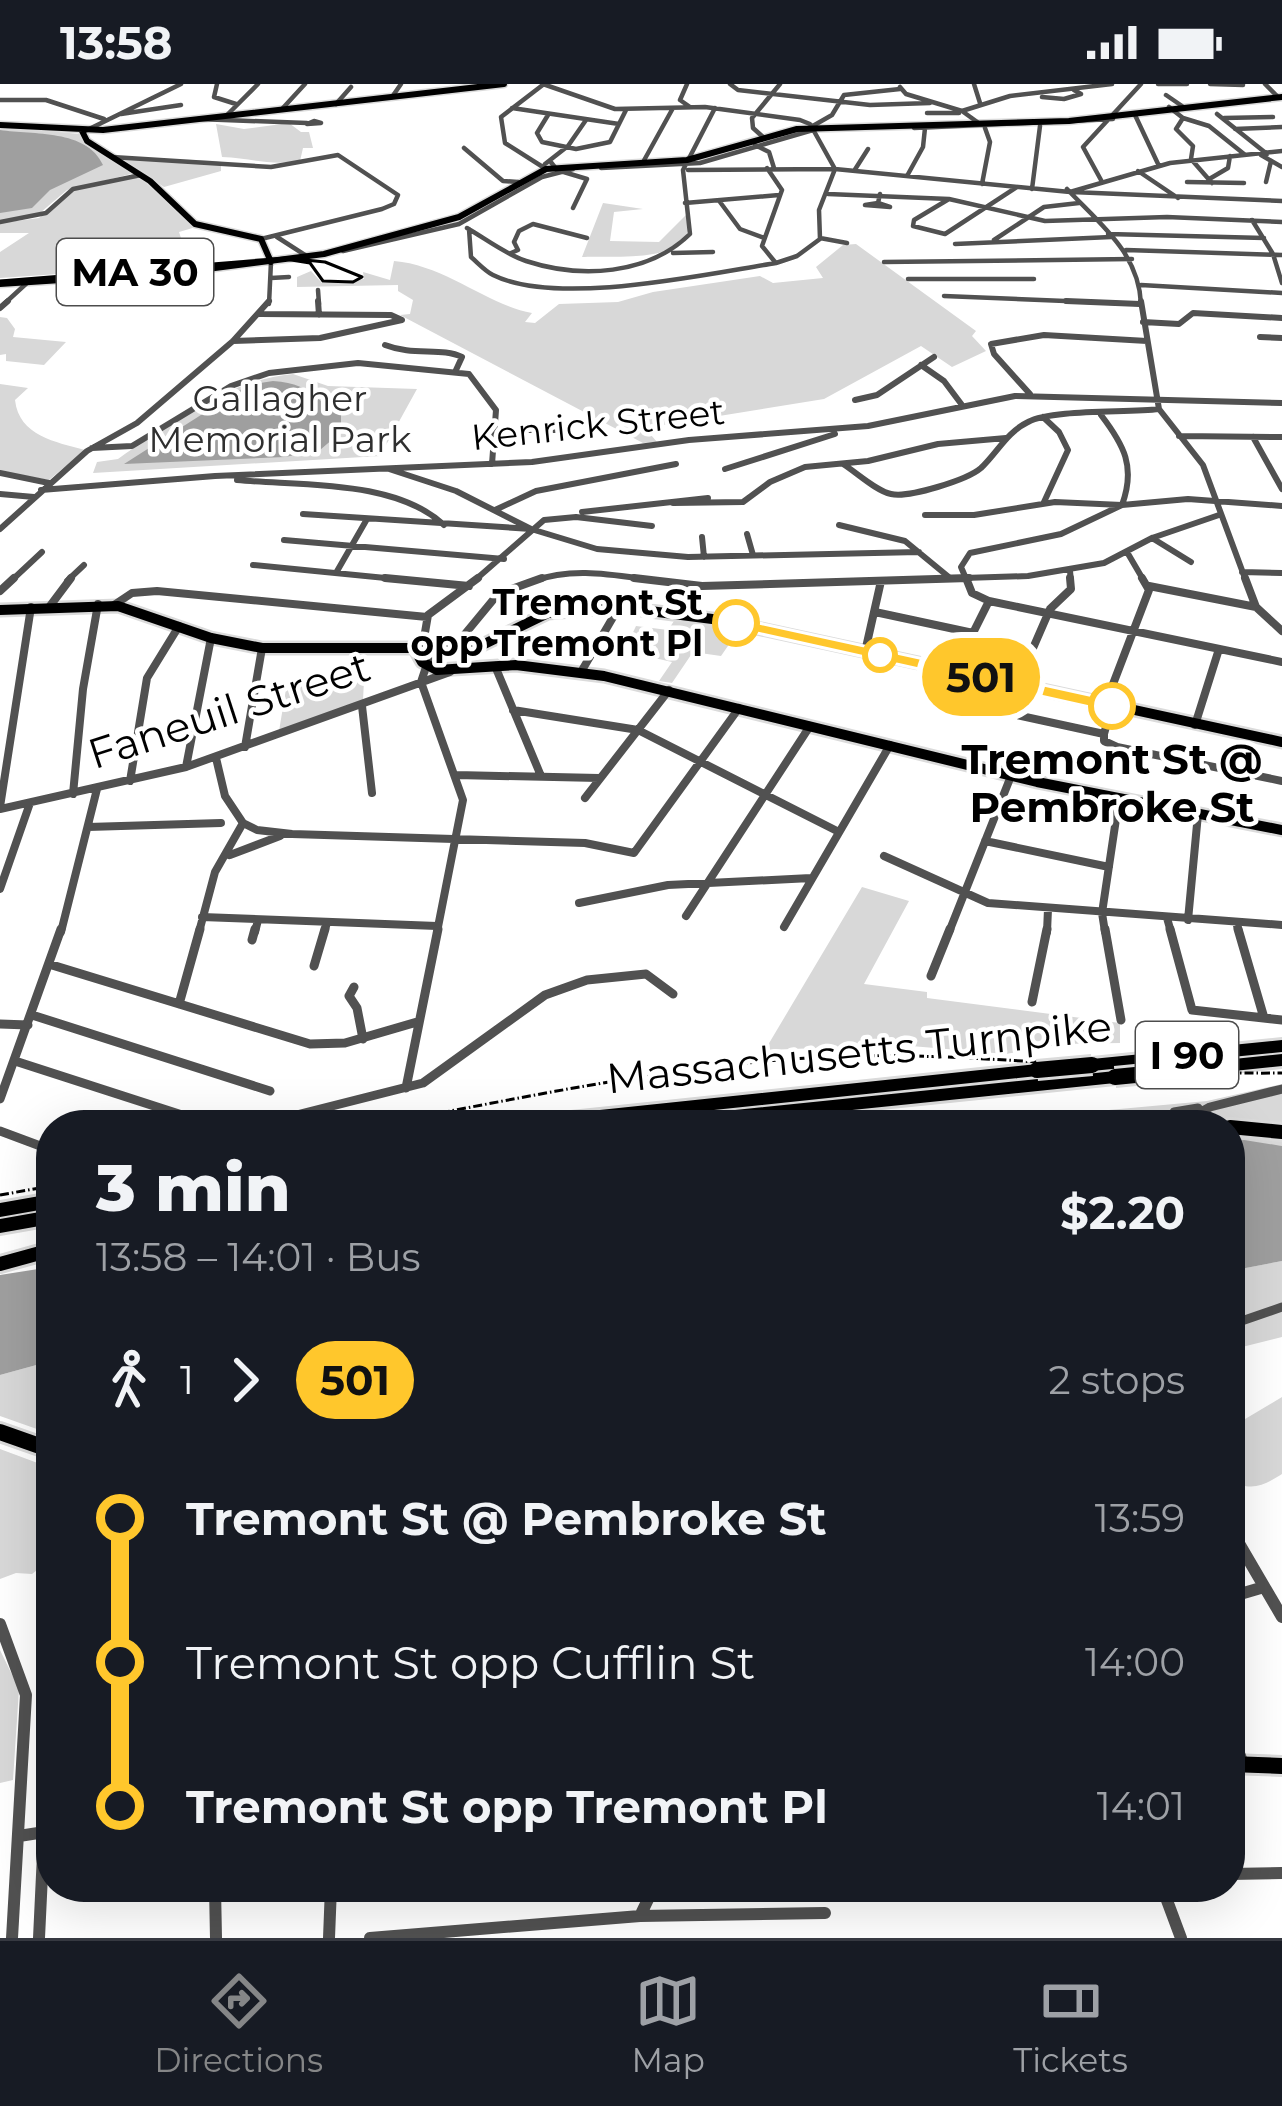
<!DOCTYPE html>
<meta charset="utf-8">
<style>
body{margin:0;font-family:Montserrat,sans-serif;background:#242831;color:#f1f3f6;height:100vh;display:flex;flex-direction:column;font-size:45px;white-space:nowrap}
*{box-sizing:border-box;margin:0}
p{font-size:39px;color:#9ea1a6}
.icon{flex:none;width:66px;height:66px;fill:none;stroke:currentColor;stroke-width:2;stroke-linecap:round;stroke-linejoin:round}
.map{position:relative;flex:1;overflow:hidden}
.drawer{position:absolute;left:36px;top:1026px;width:1209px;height:792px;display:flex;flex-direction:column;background:#171b24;border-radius:48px;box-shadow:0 12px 48px #0002}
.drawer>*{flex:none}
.badge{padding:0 24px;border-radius:39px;font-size:42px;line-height:78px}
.map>.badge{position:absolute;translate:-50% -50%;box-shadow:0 0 0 6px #fff}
.legs{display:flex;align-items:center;gap:18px;height:132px;padding:0 60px;font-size:39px}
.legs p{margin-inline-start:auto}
.headline{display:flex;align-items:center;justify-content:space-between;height:204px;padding:0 60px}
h1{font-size:66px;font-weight:800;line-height:90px}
ul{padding:0 60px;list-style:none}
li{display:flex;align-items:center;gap:42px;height:144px;font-size:45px}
li i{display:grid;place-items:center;width:18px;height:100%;margin:0 15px;background:currentColor}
li i::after{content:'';width:30px;height:30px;margin:-15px;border:9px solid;border-radius:50%;background:#171b24}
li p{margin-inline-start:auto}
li:first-child i{background:linear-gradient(#0000 50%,currentColor 0)}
li:last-child i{background:linear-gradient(currentColor 50%,#0000 0)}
.status{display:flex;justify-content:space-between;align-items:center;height:84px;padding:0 60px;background:#171b24;direction:ltr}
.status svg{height:33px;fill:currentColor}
.tab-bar{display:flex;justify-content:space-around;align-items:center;height:168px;border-top:3px solid #363941;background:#171b24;font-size:33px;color:#9ea1a6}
.tab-bar a{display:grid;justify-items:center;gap:6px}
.tab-bar .active{color:#858687}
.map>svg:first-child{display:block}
</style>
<div class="status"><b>13:58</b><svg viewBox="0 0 49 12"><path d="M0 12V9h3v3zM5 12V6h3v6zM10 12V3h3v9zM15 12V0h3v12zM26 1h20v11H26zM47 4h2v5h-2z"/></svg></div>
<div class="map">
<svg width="1282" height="1854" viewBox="0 0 1282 1854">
<rect width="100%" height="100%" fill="#fff"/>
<path fill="#d8d8d8" d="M289 39 301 48H309L313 64H303L300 77C269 82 251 74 222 73L216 40 244 45Z
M0 42 79 50 131 90 67 106 40 129 0 137Z
M119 73 216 77 221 78V87L164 103Z
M139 93 196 143 179 148 190 181 0 194V168L29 149H0V139L39 134 71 107Z
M603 119 643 125 614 128 610 157 659 158 686 131C703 182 612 171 582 173Z
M856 160 976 247 972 252 986 267 952 283 921 262 824 315 645 344 657 358 643 359 400 231 410 230 413 216 398 207V201L297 203V193L311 187 322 199 364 195 363 188 390 196 394 177C445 181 489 222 532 229L525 238 535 239 559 220 618 218 653 208 760 192 773 199 823 194 816 183 843 161Z
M0 233 7 234 15 245 13 253 66 258 44 281 6 277V270L0 271Z
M293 290 328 302 417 305 380 372 93 389 97 378 118 375C171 338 228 296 293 290Z
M0 300 28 304 15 316C19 352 56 358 85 366L49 396 0 387Z
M678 531 741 543 721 572 693 568 672 599 659 597 672 578 650 573 656 562 628 559 636 542 668 546Z
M364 596 363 616 279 647 287 599Z
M862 803 909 817 864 900 927 908V914L1120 939V959L1062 960 1006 970 899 961 765 966Z
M1282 1000V1062L1230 1058V1041H944L1207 1017Z
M1282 1177V1253L1230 1266V1187Z
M51 1277V1350L0 1332V1291Z
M1282 1313V1390C1263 1402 1251 1408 1230 1396V1344Z
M0 1365 51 1384V1475L32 1490 16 1489 0 1495Z
M0 1566 19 1605 13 1696 0 1699Z"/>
<path fill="#9f9f9f" d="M0 46C33 51 87 45 103 81L50 106 32 124 0 129Z
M273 297C318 300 318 323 341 330V348L320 366 285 373 124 380 248 301Z
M1244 1056 1282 1062V1177L1230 1187V1058Z
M51 1183V1277L0 1291V1191Z"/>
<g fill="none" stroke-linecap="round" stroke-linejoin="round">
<defs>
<path id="major-far3" d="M0 41 103 46 504 0
M82 47 87 57 150 97 195 140 261 155 271 178
M0 200 184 188 324 170 459 133 546 85 687 76 797 45 1069 37 1282 13"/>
<path id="major-far2" d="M0 526 118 522 211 554 262 564H417
M414 564 422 578 437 586 516 581 604 592 1037 698 1282 746
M414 564 472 566 548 529 619 523 720 536 1282 658"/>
<path id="major-far1" d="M1114 1041H1200
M1230 1043 1282 1048
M0 1180 51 1166"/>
<path id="major" d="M0 1348 51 1366
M1230 1680 1282 1682"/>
<path id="highway" d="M1282 956V968L1092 987 1087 985 1084 981 1087 977 1092 975Z
M1282 970V982L1186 992 1181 990 1178 986 1181 982 1186 980Z
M1037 980 1042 982 1045 986 1042 990 1037 992 571 1041H506L508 1037 514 1035Z
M1115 987 1121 989 1123 993 1121 997 1115 999 706 1041H640L642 1037 648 1035Z
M51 1110V1124L0 1133V1119Z
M51 1126V1140L0 1149V1135Z"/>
</defs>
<use href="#major-far3" stroke="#dbdbdb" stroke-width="9"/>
<use href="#major-far2" stroke="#dbdbdb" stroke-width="15"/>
<use href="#major-far1" stroke="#dbdbdb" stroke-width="20"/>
<use href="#major" stroke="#dbdbdb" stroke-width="22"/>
<use href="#highway" stroke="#dbdbdb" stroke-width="6"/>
<path stroke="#515151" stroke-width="4.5" d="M217 0 214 13 236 20
M543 0 615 25 705 23 800 36 810 40 835 85
M544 0 501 33 505 59 546 85
M687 0 680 16 690 23
M730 0 738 6 870 21 930 19
M974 0 980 19
M1158 0H1187
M1210 0 1243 1
M1265 0 1278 13
M900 3 906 10 962 27 980 40
M1166 11 1182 22
M392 13 401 0
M1042 13 1064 15 1081 10 1074 6
M0 16H46L104 35
M336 20 351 3
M1169 23 1183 34 1209 42 1244 70
M512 24 619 40
M282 25 305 0
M962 27 1010 12 1112 0
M927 29H959
M121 30 181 21
M1217 30 1267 70
M548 31 537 49 542 58 576 65 610 58 626 26
M1135 31 1159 82
M226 32 258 0
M1183 34 1176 45 1193 62 1191 75 1212 99
M1224 34 1273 33
M198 35 307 39
M314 37 321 39 307 40Z
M811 43 832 31 844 11 900 5
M914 44 1113 35
M1235 45 1282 43
M85 47 181 0
M763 53 753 44 752 34 780 0
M755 61 769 68 774 84
M464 64 503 97 518 98
M1261 71 1282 83
M112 73 271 83 338 71 398 111 394 120 382 125 261 155
M550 77 557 86 587 95 573 124
M545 80 568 62 586 36
M642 80 673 24
M601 84 700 79 813 46
M767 84 782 106 762 162 775 178
M688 86 835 85 1070 108 1170 79 1282 67
M854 87 868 65
M1138 87 1178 114
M907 92 923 63 925 44
M1211 94 1228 84 1230 72
M1101 96 1083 63 1141 0
M1187 98 1244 99
M1266 98 1271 77
M982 100 990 58 985 44
M1032 105 1040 42
M1067 105C1100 140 1139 169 1141 220
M1072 108 1282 117
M828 110 949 115 1045 137 1167 133 1282 138
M949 115 914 136 913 142 945 150 1017 103
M720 118 740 145 764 154
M685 119 779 111
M878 119 890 123 865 121Z
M878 119 880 110
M1252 136 1273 170 1282 199
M0 138 46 129 73 105 141 91
M467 144C486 155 505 170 526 177 581 195 648 191 690 150L683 86 715 24
M469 145 471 173C478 179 485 187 493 191 557 223 706 190 776 179L797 172 820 155 819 126 835 85
M1108 150 1264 154
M277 153 308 173
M820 154 847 159
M994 156 1044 123 1079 119
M955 160 1111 153
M1126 166 1282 171
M343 167 459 140 542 93 573 85
M511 169 518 166 514 158 519 147 533 140 587 154
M673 169 713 168
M884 178 1132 175
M271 194 289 193
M908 195H1034
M1141 201 1282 209
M318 206 319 220
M944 212 1139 220
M4 220 28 198
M269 220 271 178"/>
<path stroke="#515151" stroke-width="6" d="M318 217 319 231
M1066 217 1140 220
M1141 217 1159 325 1203 381 1246 497
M0 224 8 217
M1143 238 1179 240 1193 229 1282 234
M1260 253 1282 254
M233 257 320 254 402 236 391 231 260 230
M385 261C413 272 442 263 462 273L456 286
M921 281 944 297 962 321
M1030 310 994 270 991 260 1044 251 1147 257
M855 316 877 311 934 273
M1043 333 1059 348 1068 366 1044 418
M496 346H561
M1179 352 1282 353
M1253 353 1282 405
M92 364 132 362 231 302 269 289 358 279 469 290 496 326 492 380
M843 380C856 388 876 407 891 410 909 414 967 396 981 384 997 369 1007 348 1028 338 1052 325 1126 329 1159 325
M389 385 456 407 531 445 597 465 688 473 919 468
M725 385 835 350
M0 389 49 399
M237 396C300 402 395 395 444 441
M41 406 215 392 532 378 689 356 868 342 1015 312 1282 319
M0 410 34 413
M673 419 743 418 770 398 805 383 868 377 938 360 1006 354
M495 426 536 407 676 380
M582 428 708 414
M303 430 531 445
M925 431H974L1055 418 1122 421 1188 415 1282 422
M839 441 905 457 950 494
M0 445 87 367 137 339 233 257 269 217
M747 450 753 471
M702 453 704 473
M1152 454 1191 478
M284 456 504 475
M1127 468 1144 497
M253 481 416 497
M1070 487 1071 497
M1242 488 1282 489
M336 489 367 435
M11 497 42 468
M67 497 84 481
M474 497 544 436 576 433 652 442
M534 497C575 482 617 492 659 497
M871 497 1028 492 1104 479 1152 454 1219 431
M967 497 961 483 970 469 1061 450 1122 421C1136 383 1124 361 1101 331"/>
<path stroke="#515151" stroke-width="8" d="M385 494 469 502
M634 494 702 502 969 494
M966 494 972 509 989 517 1282 578
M1245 494 1256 523 1282 547
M1149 502 1256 523
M0 507 14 494
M114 521 132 509 157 507 427 533
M50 522 71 494
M875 528 973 549
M729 538 736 521
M422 566 428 531 478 494
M865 568 881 497
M495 582 541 692
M945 585 932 608 939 614 1104 650
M954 587 989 517
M581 588 619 523
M1017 601 1050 525 1071 505 1070 494
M1105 621 1149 506 1142 494
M362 622 372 709
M513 626 638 646 839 748
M1195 641 1219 565
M1104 650V657L1117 663 1282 697
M1104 650 1112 622
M245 663 262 564
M186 683 211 554
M456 691 599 694
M130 697 147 594 179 542
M73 710 83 605 98 520
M585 714 669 606
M0 723 31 523
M0 725 186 683 450 588
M243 739 257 746 292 750 585 759 634 769 739 624
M88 743 221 739
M985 757 1109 783
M230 771 280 752
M884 772 988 819 1282 841
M0 805 30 719
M579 819 668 801 811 794
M686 832 810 642
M202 833 437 842
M1167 834 1171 848
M1188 836 1198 730
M1236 838 1239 848
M784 843 890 661
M61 848 97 705
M199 848 215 788 243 739 225 712 216 674
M255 848 258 836
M324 848 327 839
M437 848 463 716 421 598 430 571 455 562 498 510 542 494
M949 848 1011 692
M1047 848 1048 825
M1105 848 1102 829 1119 715"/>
<path stroke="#515151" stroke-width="9" d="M1105 845 1121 936
M1170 845 1192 926 1282 936
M1238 845 1264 934
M252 856 255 845
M52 881 310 960 345 959 417 938
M314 882 325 845
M931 892 950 845
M354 903 349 912 357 924 363 955
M1032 918 1047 845
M179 920 200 845
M32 931 270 1007
M0 940 28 941
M15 977 213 1041
M406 1004 438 845
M0 1015 61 845
M1181 1039 1210 1023 1282 1005
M1168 1040 1174 1028 1198 1024
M257 1041 423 999 545 911 587 896 646 890 673 910
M0 1047 51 1066
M1230 1241 1282 1223"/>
<path stroke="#515151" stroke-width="12" d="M1230 1444 1282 1533
M1230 1513 1264 1503
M0 1540 26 1611 12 1854
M1230 1646 1243 1680
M19 1752 51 1747
M1230 1790 1282 1789
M215 1803 216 1854
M1162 1803 1181 1854
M640 1832 654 1803
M39 1854 44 1749
M329 1854 331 1803
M370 1854 640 1832 825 1829"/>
<use href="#major-far3" stroke="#000" stroke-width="6"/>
<use href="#major-far2" stroke="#000" stroke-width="10"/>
<use href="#major-far1" stroke="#000" stroke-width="14"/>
<use href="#major" stroke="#000" stroke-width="16"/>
<use href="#highway" fill="#000" fill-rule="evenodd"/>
<path stroke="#000" stroke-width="3" d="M0 197 286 174 325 178 362 193 353 198 323 197 310 179 285 175 0 198"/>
<path stroke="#000" stroke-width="3" stroke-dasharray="9 3 1.5 3" stroke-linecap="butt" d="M376 1041C534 1012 693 976 854 972 997 969 1139 991 1282 989
M0 1111 51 1102"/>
<defs>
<path id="highway-bridge" d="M1037 986 1092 981
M1115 993 1186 986"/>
</defs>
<use href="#highway-bridge" stroke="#dbdbdb" stroke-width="22" stroke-linecap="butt"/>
<use href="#highway-bridge" stroke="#000" stroke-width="16"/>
</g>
<path fill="#ffc72c" stroke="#fff" stroke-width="3" d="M736 534 1112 616 1122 622 1112 628 730 543 727 539Z"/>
<g fill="#fff" stroke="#ffc72c" stroke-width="6">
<circle cx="736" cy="539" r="21"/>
<circle cx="880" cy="571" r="15"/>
<circle cx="1112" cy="622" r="21"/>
</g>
<g text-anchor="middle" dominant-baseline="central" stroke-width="9" stroke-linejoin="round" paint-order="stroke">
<g font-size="36" fill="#2f2f2f" stroke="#fff">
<text x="280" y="314">Gallagher<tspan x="280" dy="41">Memorial Park</tspan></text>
</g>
<g font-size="36" fill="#000" stroke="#fff">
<text transform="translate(598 340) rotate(-6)">Kenrick Street</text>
</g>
<g font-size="36" font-weight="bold" fill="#000" stroke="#fff" text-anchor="end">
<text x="703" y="518">Tremont St<tspan x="703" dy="41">opp Tremont Pl</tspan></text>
</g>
<g fill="#fff" stroke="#4c4c4c" stroke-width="3">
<rect x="57" y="155" width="156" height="66" rx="9"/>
<rect x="1136" y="938" width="102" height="66" rx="9"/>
</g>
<g font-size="39" font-weight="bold" fill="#000">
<text x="135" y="188">MA 30</text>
<text x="1187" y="971">I 90</text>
</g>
<g font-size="42" fill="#000" stroke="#fff">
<text transform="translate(229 626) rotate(-18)">Faneuil Street</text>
<text transform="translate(859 968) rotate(-6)">Massachusetts Turnpike</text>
</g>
<g font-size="42" font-weight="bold" fill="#000" stroke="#fff">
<text x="1112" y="675">Tremont St @<tspan x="1112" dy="48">Pembroke St</tspan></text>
</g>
</g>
</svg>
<b class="badge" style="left:981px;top:593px;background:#ffc72c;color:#111">501</b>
<section class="drawer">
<div class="headline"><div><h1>3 min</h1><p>13:58 – 14:01 · Bus</p></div><b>$2.20</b></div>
<div class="legs"><svg class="icon" aria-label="walk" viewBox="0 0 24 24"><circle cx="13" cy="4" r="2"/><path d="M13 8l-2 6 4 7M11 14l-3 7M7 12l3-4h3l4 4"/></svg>1<svg class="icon" aria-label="forward" viewBox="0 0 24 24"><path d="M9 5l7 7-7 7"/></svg><b class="badge" style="background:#ffc72c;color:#111">501</b><p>2 stops</p></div>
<ul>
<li><i style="color:#ffc72c"></i><b>Tremont St @ Pembroke St</b><p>13:59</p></li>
<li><i style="color:#ffc72c"></i><span>Tremont St opp Cufflin St</span><p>14:00</p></li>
<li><i style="color:#ffc72c"></i><b>Tremont St opp Tremont Pl</b><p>14:01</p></li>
</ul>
</section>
</div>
<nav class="tab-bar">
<a class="active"><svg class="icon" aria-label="directions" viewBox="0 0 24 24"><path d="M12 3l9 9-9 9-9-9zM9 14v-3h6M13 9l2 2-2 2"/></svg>Directions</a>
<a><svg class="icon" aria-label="map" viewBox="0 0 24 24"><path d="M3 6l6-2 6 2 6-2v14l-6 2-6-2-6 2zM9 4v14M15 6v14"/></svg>Map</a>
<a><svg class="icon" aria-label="tickets" viewBox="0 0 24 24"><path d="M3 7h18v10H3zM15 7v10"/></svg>Tickets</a>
</nav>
